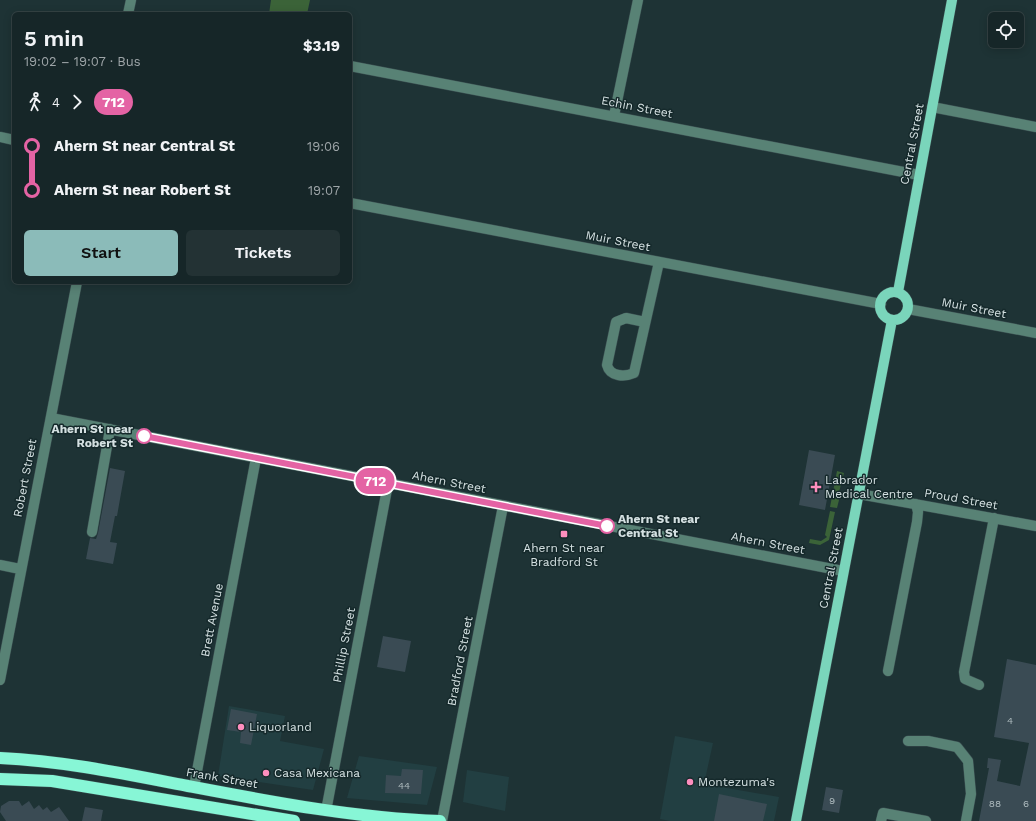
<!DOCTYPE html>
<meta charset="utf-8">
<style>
body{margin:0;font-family:"Work Sans",sans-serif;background:#233234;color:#f1f3f6;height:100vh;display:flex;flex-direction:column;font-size:15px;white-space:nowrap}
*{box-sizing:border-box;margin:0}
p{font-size:13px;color:#9ea5a8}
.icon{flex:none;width:22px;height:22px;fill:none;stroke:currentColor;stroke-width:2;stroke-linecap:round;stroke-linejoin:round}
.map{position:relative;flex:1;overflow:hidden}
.side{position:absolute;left:12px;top:12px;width:340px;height:272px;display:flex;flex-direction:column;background:#162628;border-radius:6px;box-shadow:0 2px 10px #0003,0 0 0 1px #354345}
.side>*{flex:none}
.badge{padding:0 8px;border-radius:13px;font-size:14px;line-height:26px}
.fabs{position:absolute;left:988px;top:12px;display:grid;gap:8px}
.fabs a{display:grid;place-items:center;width:36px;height:36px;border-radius:6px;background:#162628;box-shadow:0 2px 10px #0003,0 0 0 1px #354345;font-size:20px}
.map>.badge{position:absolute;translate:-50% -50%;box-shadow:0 0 0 2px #fff}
.legs{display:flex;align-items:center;gap:6px;height:44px;padding:0 12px;font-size:13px}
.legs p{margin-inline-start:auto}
.overview{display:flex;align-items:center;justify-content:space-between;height:68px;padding:0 12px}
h1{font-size:22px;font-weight:600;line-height:30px}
.button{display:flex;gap:8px;margin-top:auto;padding:8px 12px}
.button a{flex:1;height:46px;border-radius:6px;background:#8bbbb9;color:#111;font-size:16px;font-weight:600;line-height:46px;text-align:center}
.button a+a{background:#233234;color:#f1f3f6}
ul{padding:0 12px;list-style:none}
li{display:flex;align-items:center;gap:14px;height:44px;font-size:15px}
li i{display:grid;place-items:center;width:6px;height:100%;margin:0 5px;background:currentColor}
li i::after{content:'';width:10px;height:10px;margin:-5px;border:3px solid;border-radius:50%;background:#162628}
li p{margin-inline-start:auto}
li:first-child i{background:linear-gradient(#0000 50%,currentColor 0)}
li:last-child i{background:linear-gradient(currentColor 50%,#0000 0)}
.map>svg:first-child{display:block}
</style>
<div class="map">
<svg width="1036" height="821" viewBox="0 0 1036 821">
<rect width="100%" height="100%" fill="#1e3335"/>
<path fill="#223f42" d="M229 706 285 716 280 741 324 749 313 790 218 776Z
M675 736 713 743 704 784 779 797 774 821H670L660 819Z
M359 756 437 767 427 805 347 798Z
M467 770 509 777 505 811 463 802Z"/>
<path fill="#3b6338" d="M271 0H310L307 14H269Z
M837 471 844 473 839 492H841L837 508 830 507Z
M830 511 835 512 829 540 820 545 809 543 810 539 821 541 827 537 825 535Z"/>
<path fill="#3a4b54" d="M809 450 835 455 825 510 799 505Z
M110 468 125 471 117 516H115L110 542 117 543 113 564 86 559 90 538 96 539 98 533Z
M383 636 411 641 405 672 377 667Z
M1007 659 1036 665V821H979L989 768H987L988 758 1001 760 997 781 1020 786 1029 743 994 737Z
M231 709 257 714 251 745 240 743 241 732 227 730Z
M402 769 423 770 421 794 385 793 386 775 401 776Z
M826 787 843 790 839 813 822 810Z
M719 794 767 804 763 821H714Z
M9 801H19L22 806 29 801 34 809 39 805 43 810 47 807 51 812 59 807 69 821H6L0 812 1 806Z
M85 807 103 810 101 821H82Z"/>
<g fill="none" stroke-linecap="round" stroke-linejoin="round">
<defs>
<path id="minor" d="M128 14 131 0
M350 66 919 175
M932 107 1036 127
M614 116 638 0
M0 137 14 140
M350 203 881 304
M908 309 1036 333
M645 322 626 318 616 322 607 365C610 377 625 377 634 373L659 262
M51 418 843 571
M859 494 1036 526
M92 532 110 429
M0 565 20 569
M888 671 917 522 918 512 916 504
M0 680 77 282
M979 685 965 679 964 672 994 518
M908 741H928L957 747 968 761 971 794 966 821
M194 787 256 458
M326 811 388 484
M442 821 503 506
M881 821 883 813 926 821"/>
<path id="major" d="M898 292 952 0
M880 306a14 14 0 1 1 28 0a14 14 0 1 1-28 0Z
M796 821 892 320"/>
<path id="highway" d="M0 758C64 761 126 774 188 786 272 802 355 818 440 821
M0 779 52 781 294 821"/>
</defs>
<use href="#minor" stroke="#3b4f51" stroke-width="11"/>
<use href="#major" stroke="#3b4f51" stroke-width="11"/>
<use href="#highway" stroke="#3b4f51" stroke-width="13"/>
<use href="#minor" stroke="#588275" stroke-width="10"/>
<use href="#major" stroke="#7ad5bb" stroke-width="10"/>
<use href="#highway" stroke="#87f6d6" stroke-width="12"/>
</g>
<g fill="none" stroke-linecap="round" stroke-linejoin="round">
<defs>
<path id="line-1" d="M144 436 607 526"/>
</defs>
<use href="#line-1" stroke="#fff" stroke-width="9"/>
<use href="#line-1" stroke="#e463a4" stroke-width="6"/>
</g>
<g fill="#fff" stroke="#e463a4" stroke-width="2">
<circle cx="144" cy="436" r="7"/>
<circle cx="607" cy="526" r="7"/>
</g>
<g fill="#fe8ebe" stroke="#15292b" stroke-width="1.5">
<path d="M814 481h4v4h4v4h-4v4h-4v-4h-4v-4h4z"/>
<rect x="560" y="530" width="8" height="8" rx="2"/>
<circle cx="241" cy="727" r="4"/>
<circle cx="266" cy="773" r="4"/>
<circle cx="690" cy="782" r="4"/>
</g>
<g text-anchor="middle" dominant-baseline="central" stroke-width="3" stroke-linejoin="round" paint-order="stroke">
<g font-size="10" fill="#aebbbe">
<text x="1010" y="720">4</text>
<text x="404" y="785">44</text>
<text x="832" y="800">9</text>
<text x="995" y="803">88</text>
<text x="1026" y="803">6</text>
</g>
<g font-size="12" fill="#d4e0e1" stroke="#15292b">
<text transform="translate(637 107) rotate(11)">Echin Street</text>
<text transform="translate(912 144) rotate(-79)">Central Street</text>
<text transform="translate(618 241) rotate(11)">Muir Street</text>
<text transform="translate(974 308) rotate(11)">Muir Street</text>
<text transform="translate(25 478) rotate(-79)">Robert Street</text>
<text transform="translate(449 482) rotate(11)">Ahern Street</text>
<text transform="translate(961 499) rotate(10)">Proud Street</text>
<text transform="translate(768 543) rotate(11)">Ahern Street</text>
<text transform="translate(831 568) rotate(-79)">Central Street</text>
<text transform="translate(212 620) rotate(-79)">Brett Avenue</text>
<text transform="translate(344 645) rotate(-79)">Phillip Street</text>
<text transform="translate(460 661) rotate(-79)">Bradford Street</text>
<text transform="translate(222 778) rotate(10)">Frank Street</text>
</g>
<g font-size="12" font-weight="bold" fill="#d4e0e1" stroke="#15292b" text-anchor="end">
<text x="133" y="429">Ahern St near<tspan x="133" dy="14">Robert St</tspan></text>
<text x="618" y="519" text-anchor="start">Ahern St near<tspan x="618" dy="14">Central St</tspan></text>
</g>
<g font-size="12" fill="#d4e0e1" stroke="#15292b" text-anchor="start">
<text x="825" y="480">Labrador<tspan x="825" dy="14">Medical Centre</tspan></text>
<text x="564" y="548" text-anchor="middle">Ahern St near<tspan x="564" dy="14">Bradford St</tspan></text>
<text x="249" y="727">Liquorland</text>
<text x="274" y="773">Casa Mexicana</text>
<text x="698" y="782">Montezuma's</text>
</g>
</g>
</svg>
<div class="fabs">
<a><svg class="icon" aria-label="locate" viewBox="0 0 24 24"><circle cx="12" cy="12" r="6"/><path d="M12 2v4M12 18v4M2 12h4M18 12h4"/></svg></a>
</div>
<b class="badge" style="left:375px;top:481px;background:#e463a4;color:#fff">712</b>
<section class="side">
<div class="overview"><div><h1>5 min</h1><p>19:02 – 19:07 · Bus</p></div><b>$3.19</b></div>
<div class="legs"><svg class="icon" aria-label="walk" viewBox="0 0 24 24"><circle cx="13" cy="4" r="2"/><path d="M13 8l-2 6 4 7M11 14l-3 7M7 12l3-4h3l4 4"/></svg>4<svg class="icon" aria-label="forward" viewBox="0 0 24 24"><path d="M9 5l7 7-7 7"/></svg><b class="badge" style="background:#e463a4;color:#fff">712</b></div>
<ul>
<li><i style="color:#e463a4"></i><b>Ahern St near Central St</b><p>19:06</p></li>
<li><i style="color:#e463a4"></i><b>Ahern St near Robert St</b><p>19:07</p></li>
</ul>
<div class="button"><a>Start</a><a>Tickets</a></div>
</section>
</div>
